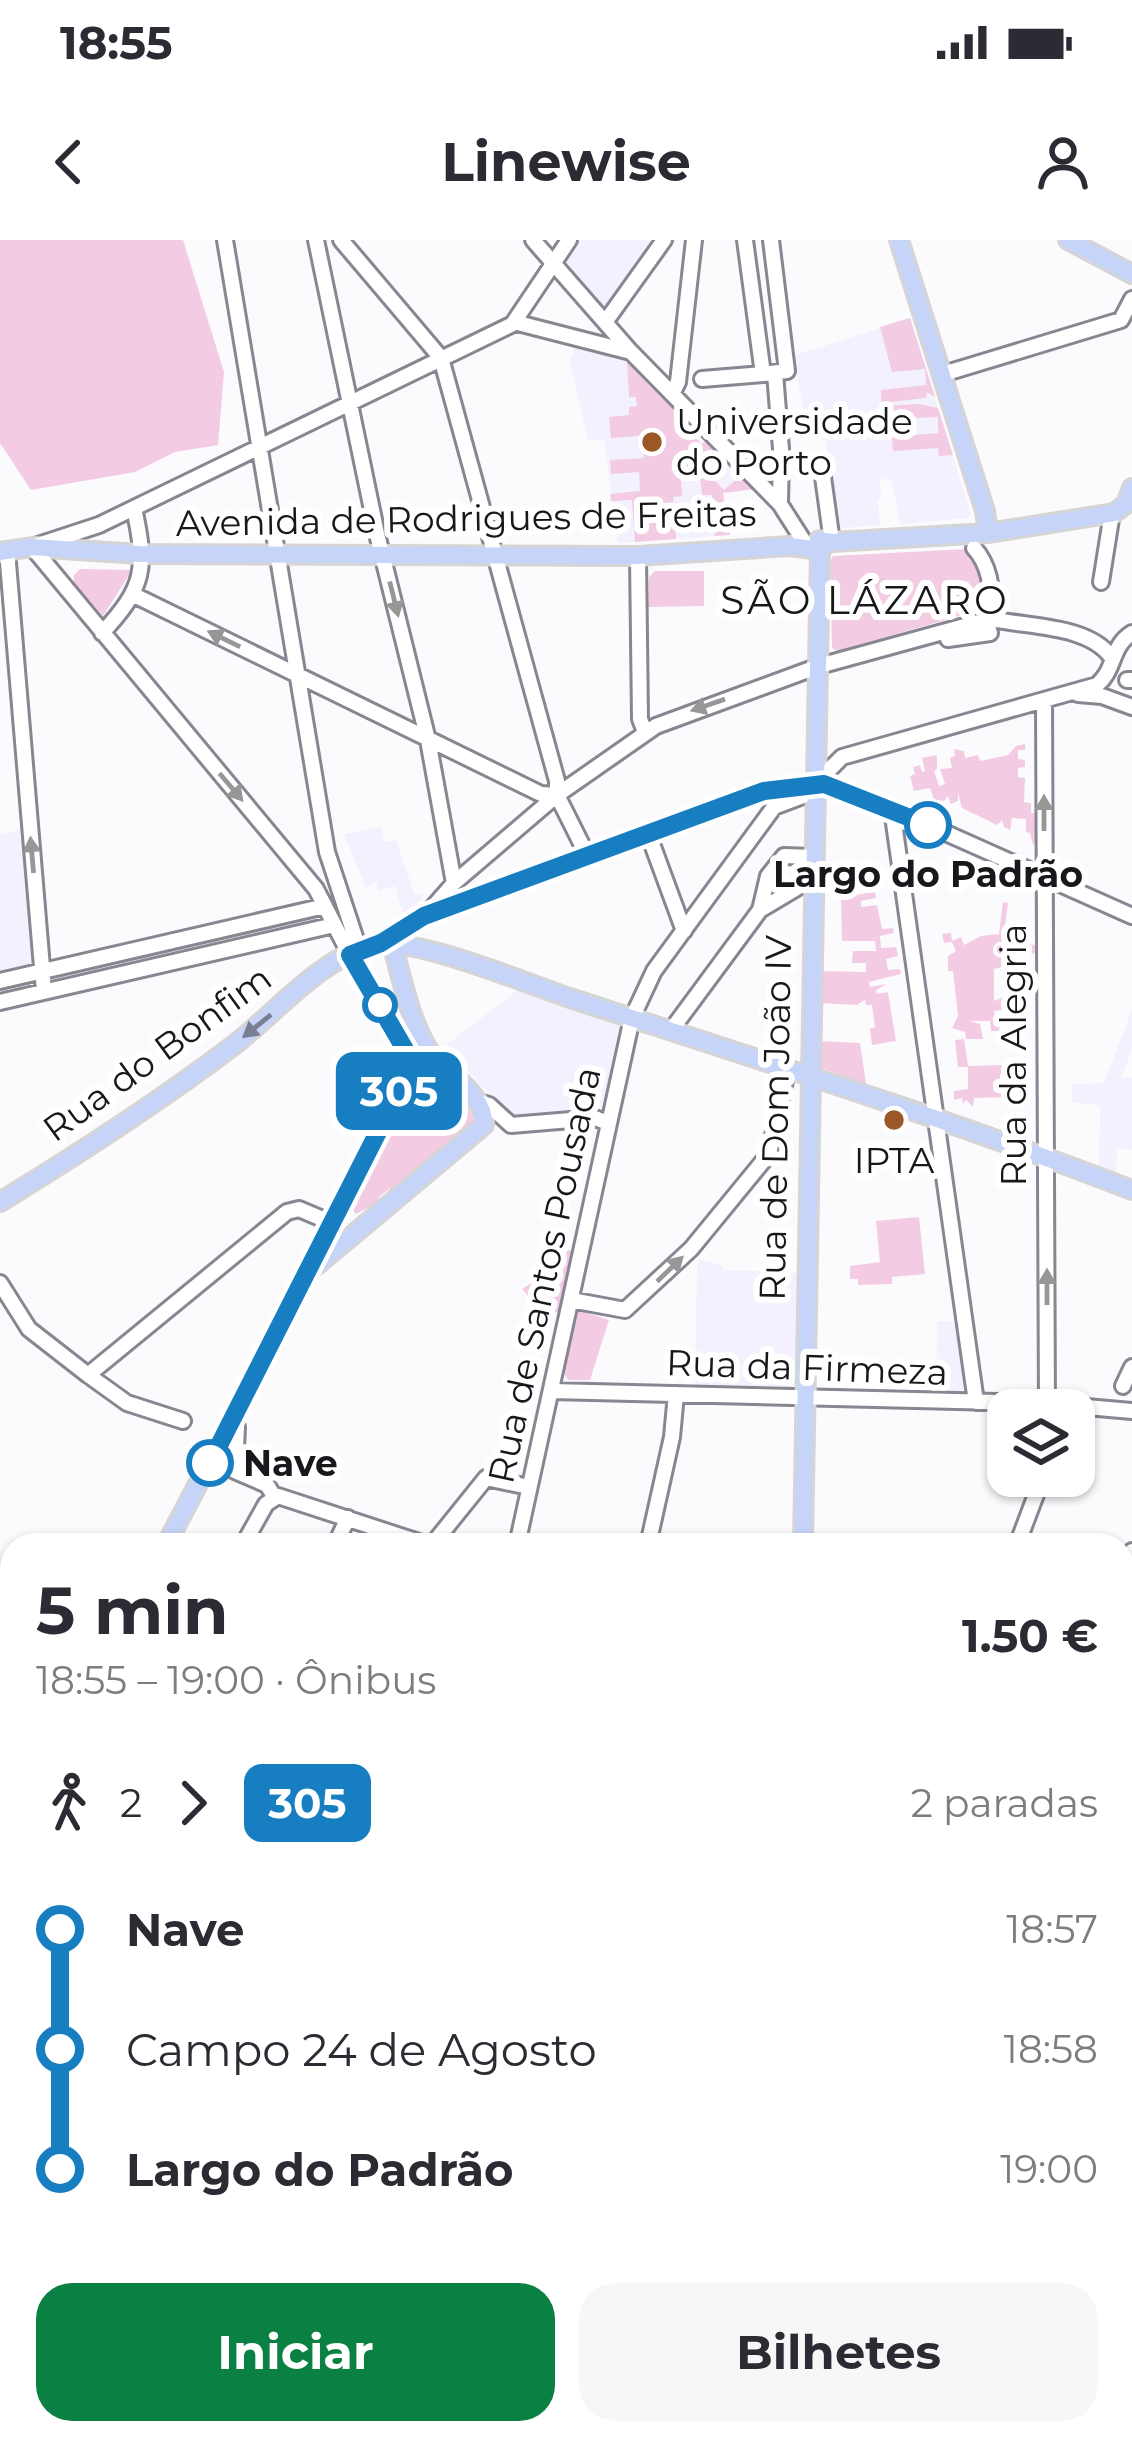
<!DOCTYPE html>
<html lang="pt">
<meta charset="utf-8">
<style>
body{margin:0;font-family:Montserrat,sans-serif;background:#f7f7f7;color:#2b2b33;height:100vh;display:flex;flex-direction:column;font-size:45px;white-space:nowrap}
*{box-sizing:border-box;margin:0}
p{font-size:39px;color:#7c7c81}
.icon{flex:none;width:66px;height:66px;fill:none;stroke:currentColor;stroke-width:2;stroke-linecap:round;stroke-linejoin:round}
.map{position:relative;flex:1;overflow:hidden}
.panel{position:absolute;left:0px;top:1293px;width:1134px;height:912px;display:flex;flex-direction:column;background:#fff;border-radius:36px 36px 0 0;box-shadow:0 3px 9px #0004}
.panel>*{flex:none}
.badge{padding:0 24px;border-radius:18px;font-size:42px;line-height:78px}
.controls{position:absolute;left:987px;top:1149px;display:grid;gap:24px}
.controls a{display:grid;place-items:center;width:108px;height:108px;border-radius:24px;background:#fff;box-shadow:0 3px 9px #0004;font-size:60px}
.map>.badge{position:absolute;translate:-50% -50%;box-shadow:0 0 0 6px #fff}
.legs{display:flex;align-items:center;gap:18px;height:132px;padding:0 36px;font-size:39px}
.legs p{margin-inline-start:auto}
.overview{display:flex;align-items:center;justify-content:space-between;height:204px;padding:0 36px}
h1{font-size:66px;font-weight:700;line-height:90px}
.button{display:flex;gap:24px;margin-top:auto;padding:24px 36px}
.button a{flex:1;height:138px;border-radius:36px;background:#0b8043;color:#fff;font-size:48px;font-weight:700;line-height:138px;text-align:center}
.button a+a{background:#f7f7f7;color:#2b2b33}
ul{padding:0 36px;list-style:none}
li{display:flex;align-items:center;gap:42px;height:120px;font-size:45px}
li i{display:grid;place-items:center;width:18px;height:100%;margin:0 15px;background:currentColor}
li i::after{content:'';width:30px;height:30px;margin:-15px;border:9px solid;border-radius:50%;background:#fff}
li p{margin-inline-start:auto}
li:first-child i{background:linear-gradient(#0000 50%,currentColor 0)}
li:last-child i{background:linear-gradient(currentColor 50%,#0000 0)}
.status{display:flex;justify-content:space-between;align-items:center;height:84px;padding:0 60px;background:#fff;direction:ltr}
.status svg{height:33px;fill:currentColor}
header{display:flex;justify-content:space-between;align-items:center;height:156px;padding:0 36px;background:#fff;font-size:54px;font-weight:700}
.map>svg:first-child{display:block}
</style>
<div class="status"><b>18:55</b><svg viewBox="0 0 49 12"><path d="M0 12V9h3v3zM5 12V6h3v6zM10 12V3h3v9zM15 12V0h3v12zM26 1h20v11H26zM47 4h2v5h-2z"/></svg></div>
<header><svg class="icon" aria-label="back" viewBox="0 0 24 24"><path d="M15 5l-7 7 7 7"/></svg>Linewise<svg class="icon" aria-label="person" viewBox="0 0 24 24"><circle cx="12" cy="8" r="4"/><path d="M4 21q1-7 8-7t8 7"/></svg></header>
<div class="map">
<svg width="1132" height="2205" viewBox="0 0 1132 2205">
<rect width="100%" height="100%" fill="#fbfbfe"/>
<path fill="#f3f1fd" d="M578 0H658L606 70 563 24Z
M910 78 971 274 969 278 900 284 892 241 885 238 880 242 881 259 878 260 880 285 833 289 826 201 809 196 793 116Z
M577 104 635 121 689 179 684 185 702 204 708 199 755 249 723 253 730 295 618 303 604 199 588 200 577 153 570 120Z
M381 587 384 602 396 600 415 655 421 654 423 658 403 673 395 646 379 651 376 643 366 648 344 594Z
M23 589 32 721 28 725 0 732V595Z
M520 748 622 782 604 864 598 869 512 877 444 807Z
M1132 770V809L1121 838 1132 837V910L1117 908 1116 934 1099 928 1100 868 1096 864 1072 863V844L1104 843Z
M701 1019 721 1025 723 1030 800 1033 798 1146 795 1149 695 1146 697 1025Z
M937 1081 963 1082 970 1152H936Z"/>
<path fill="#f3cbe3" d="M0 0H183L224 132 218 205 175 212 135 232 31 250 0 203Z
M910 78 935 157 927 152 926 158 881 163V150L926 145 925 129 892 132 880 87Z
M627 119 635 121 689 179 684 185 702 204 708 199 716 207 699 224 724 250 742 235 755 249 723 253 730 295 715 296 712 255H702L700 237 681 238 682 256 673 257 676 299 635 302 632 260 611 261 610 254 640 251 639 232 611 234 610 220 644 218 643 199 639 196 611 198 609 177 629 175V167L637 166 636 157H629Z
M920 164 938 168 953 215 939 216 938 208 893 211 892 197 938 193V177L882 180 881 166Z
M966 309 974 316 986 359 980 370 837 411 832 408 830 322 833 316Z
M80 329 132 330 103 376 74 343V335Z
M655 331H704V366L648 367 649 337Z
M1025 504V510H1018V519L1025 520V527L1018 528V537L1025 538 1024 562 1031 563V573H1038V599L1033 605 1030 593 1026 592V579L1012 578 1010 590 1004 587 1002 580 997 585 962 568 958 553V561L951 564 948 556 944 561 934 559 930 548 914 551 910 536 915 534 913 527 920 525 922 532 925 531 922 518 937 515V529L934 531 939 546 945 544 940 529 952 528 950 518 955 516 954 509 964 511 965 518 978 515 980 521 1008 515 1016 506Z
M875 652 876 658 861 661V667L877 665 882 689 893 688 894 693 880 696 881 708 896 707 898 716 886 719 888 730 900 729 901 734 869 742 870 747 887 744 876 750 877 754 888 752 896 801 872 805 870 789 875 787 872 765H866L865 760 857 765 819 763 820 731 866 732V723H852L853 711H876L875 701H842L841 657Z
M1003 662 1008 663 1004 693 1019 694 1021 701 1025 695V704L1037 705V713L1025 714 1024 732 1007 733 1006 726 994 729V761L1013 753V760L1018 759V767L994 771 995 776H1005L999 783 1010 786 1000 785 999 791H991L990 781H969L980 784 983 799H966L965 792 952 788 958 776 953 731H948V716L956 711 952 702 944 703 942 694 951 693 952 701 961 697 964 705 981 696 999 694Z
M964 799 968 826 1005 825V834H1000V848L1010 849V857L974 858 973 867 966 860 963 864 962 858 954 860V851L968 849V827H958L955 800Z
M819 801 860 803 866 844 818 827Z
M426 831C451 835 470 861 474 885L393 951 389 949 378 958 380 961 356 974 350 967 352 960 415 838Z
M919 977 925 1034 892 1037V1044L858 1045V1039H850V1026L880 1022 876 981Z
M569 1010 572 1011 560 1073 539 1069 522 1049 557 1027 555 1022Z
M574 1069 609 1080 590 1140H568L561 1128Z"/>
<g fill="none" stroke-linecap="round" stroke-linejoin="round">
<defs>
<path id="minor" d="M225 0 327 612 359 709
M316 0 377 294 428 500 454 643
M341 0 441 118 557 541V555L587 615
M533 0 631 112 780 264 803 300
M569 0 514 82 631 112
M606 81 664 0
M775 133 781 209 780 264
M763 134 787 131 771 0
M943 134 1121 80 1132 59
M702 139 763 134 745 0
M673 152 678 142 694 0
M823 237 832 302
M974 308C988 323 994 349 990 369
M7 311 44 751
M638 316 640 479 645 492
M1101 342 1112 273
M134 355 541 554 557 555
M989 390 990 393 948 399 947 396Z
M102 393C145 347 147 328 134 268
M1127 440H1132
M1078 454 1102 456 1132 467
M1044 460 1047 1170
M774 567 803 556 842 517 1097 445C1116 429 1110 407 1132 393
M892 569 976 1162
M648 593 684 691
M760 670 768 636 784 616 812 617
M425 676 454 643 557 555 656 486 819 426 983 381 997 380C1033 387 1090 386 1112 418
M381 703 425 676 587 615 764 551 809 543 824 544 892 569 1132 676
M350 715 316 649 32 307 99 285 515 83
M0 741 325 666
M0 762 334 685
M672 789 760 670 812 639
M479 862 489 865 511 885 595 878 608 883
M0 1043 29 1089 88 1135 127 1163 183 1181
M571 1060 625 1070 691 1009 769 914 788 827
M88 1135 287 972 299 969 332 983
M1123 1146 1132 1127
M551 1151 1041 1163 1132 1171
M232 1179 237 1187 235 1231 267 1245 274 1256
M243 1305 266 1264 278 1256 428 1305
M335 1305 348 1278
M432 1305 486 1238 529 1247
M517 1305 632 778 654 731 774 567
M648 1305 672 1197 676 1154
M1017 1305 1043 1236
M1122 1339 1132 1311
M0 1427 12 1429
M0 1733 12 1718
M0 1779 12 1785
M1122 1815 1132 1820
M0 1924 12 1939
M1122 1935 1132 1925
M0 2079 12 2070
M0 2098 12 2118
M0 2183 21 2205
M215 2193 224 2205
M416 2193 450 2205
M629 2193 658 2205
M770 2193 772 2205
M52 2205 56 2193
M239 2205 242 2193
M325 2205 327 2193
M494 2205 499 2193"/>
<path id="major" d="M899 0 985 271 988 293
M1068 0 1132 34
M819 300 832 302 988 293 1114 273 1126 264 1132 248
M0 312 32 307 139 314 638 316 790 306 820 310 828 302
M0 962C80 913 159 862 234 805 277 772 319 719 373 705 412 695 530 745 573 759 760 820 948 879 1132 950
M317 1025 484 885C486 853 445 834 428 809 410 780 402 739 393 707
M166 1305 310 1031 410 827 403 805 350 715
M803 1305 820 310
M1122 1566 1132 1567
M1122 1582 1132 1583
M0 1621 12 1598
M678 2205 682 2193
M1012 2205 1013 2193"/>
</defs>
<use href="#minor" stroke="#878691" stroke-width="20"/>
<use href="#major" stroke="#d5d5d6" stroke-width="22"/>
<use href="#minor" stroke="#fff" stroke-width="14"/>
<use href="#major" stroke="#c7d4f9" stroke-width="16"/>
</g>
<defs><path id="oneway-solid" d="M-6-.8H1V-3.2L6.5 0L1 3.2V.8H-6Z" transform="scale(3)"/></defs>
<g fill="#979798">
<use href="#oneway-solid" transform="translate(394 359) rotate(76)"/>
<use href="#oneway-solid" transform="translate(224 399) rotate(-154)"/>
<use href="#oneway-solid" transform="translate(708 465) rotate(161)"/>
<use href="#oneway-solid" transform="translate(231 547) rotate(50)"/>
<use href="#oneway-solid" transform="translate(1044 573) rotate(-90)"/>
<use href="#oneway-solid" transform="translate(32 615) rotate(-95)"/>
<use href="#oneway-solid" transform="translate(670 1029) rotate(-44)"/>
<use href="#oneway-solid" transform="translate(1047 1047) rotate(-90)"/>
</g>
<use fill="#787f95" href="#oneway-solid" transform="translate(257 786) rotate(141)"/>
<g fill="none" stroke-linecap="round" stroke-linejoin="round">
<defs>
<path id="line-1" d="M210 1223 410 829V818L350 715 381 703 424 676 764 551 824 544 928 585"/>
</defs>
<use href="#line-1" stroke="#fff" stroke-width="27"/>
<use href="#line-1" stroke="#187ec2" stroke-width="18"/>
</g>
<g fill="#9b5827" stroke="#fff" stroke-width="4.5">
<circle cx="652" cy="202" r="12"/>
<circle cx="894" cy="880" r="12"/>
</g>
<g fill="#fff" stroke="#187ec2" stroke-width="6">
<circle cx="928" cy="585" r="21"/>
<circle cx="380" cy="765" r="15"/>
<circle cx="210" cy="1223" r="21"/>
</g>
<g text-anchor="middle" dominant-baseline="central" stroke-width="12" stroke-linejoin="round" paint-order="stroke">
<g font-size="36" fill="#18171b" stroke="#fff" text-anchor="start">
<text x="676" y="181">Universidade<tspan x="676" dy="41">do Porto</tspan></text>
<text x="894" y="920" text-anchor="middle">IPTA</text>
</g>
<g font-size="36" fill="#18171b" stroke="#fff">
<text transform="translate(466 278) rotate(-1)">Avenida de Rodrigues de Freitas</text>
<text transform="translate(157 813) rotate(-36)">Rua do Bonfim</text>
<text transform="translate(1013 815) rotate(-90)">Rua da Alegria</text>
<text transform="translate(775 878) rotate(-89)">Rua de Dom João IV</text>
<text transform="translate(544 1035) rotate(-78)">Rua de Santos Pousada</text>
<text transform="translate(807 1127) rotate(2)">Rua da Firmeza</text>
</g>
<g font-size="36" font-weight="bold" fill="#18171b" stroke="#fff">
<text x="928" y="634">Largo do Padrão</text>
<text x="243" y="1223" text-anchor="start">Nave</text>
</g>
<g font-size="39" letter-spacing="3" fill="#18171b" stroke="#fff">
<text x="865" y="360">SÃO LÁZARO</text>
</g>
</g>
</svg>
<div class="controls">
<a><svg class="icon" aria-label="layers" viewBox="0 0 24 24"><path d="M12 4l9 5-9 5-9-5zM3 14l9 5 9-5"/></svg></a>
</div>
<b class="badge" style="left:399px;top:851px;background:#187ec2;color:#fff">305</b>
<section class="panel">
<div class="overview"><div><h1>5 min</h1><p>18:55 – 19:00 · Ônibus</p></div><b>1.50 €</b></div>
<div class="legs"><svg class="icon" aria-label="walk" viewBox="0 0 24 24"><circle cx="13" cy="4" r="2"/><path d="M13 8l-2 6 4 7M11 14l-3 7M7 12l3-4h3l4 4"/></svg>2<svg class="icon" aria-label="forward" viewBox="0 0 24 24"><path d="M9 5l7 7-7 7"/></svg><b class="badge" style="background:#187ec2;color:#fff">305</b><p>2 paradas</p></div>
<ul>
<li><i style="color:#187ec2"></i><b>Nave</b><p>18:57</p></li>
<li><i style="color:#187ec2"></i><span>Campo 24 de Agosto</span><p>18:58</p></li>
<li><i style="color:#187ec2"></i><b>Largo do Padrão</b><p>19:00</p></li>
</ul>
<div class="button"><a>Iniciar</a><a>Bilhetes</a></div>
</section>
</div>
